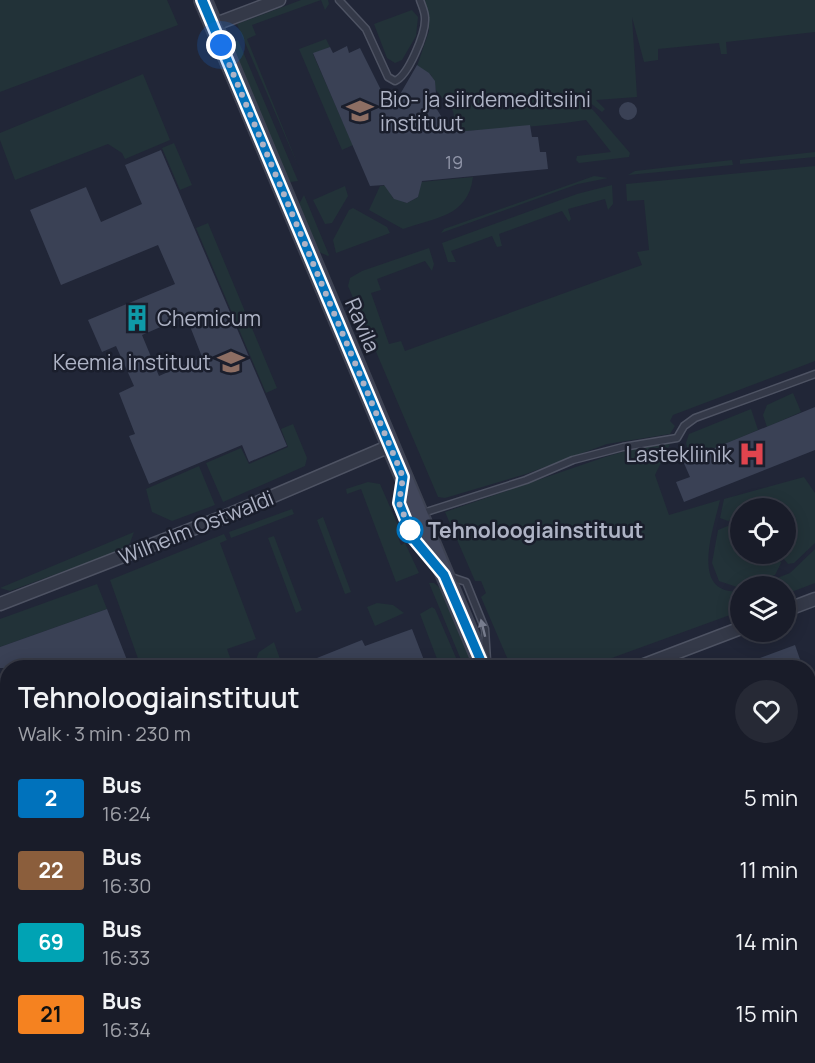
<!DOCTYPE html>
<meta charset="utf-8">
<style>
body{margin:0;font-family:Manrope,sans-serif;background:#262935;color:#f1f3f6;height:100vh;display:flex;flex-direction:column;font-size:22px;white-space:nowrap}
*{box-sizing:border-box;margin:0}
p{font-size:20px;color:#9fa1a8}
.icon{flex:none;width:33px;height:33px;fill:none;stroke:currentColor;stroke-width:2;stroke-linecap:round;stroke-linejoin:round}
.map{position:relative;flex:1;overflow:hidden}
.panel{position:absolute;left:0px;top:660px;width:816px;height:404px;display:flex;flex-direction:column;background:#191c29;border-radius:24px 24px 0 0;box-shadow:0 3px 15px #0003,0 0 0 2px #373a46}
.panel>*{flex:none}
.badge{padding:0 12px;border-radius:4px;font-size:21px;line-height:39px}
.fabs{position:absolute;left:730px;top:498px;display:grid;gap:12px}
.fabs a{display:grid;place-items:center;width:66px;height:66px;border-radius:50%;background:#191c29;box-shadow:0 3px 15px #0003,0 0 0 2px #373a46;font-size:30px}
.you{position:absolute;width:30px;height:30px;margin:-15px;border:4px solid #fff;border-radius:50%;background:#1a73e8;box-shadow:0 0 0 9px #1a73e833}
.map>.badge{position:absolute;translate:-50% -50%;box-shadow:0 0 0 3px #fff}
.round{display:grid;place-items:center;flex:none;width:63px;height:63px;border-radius:32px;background:#262935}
.head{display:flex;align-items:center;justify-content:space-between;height:102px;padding:0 18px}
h1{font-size:28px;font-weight:600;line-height:45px}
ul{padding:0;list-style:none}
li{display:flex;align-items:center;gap:18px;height:72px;padding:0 18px}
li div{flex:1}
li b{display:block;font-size:22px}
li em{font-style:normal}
li .badge{min-width:66px;font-weight:700;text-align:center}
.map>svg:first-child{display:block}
</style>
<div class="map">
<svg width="815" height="1063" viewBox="0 0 815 1063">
<rect width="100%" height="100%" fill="#212637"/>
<path fill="#223238" d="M0 0H167L178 25 0 92Z
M301 0H328L329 4 325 10 321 0 252 25 256 35 247 39 299 168 237 24Z
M425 0H815V32L726 42 727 54H721L719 43 658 49V60L644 62 632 17 637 97 596 100 605 109 602 112 577 93 571 95 593 110 630 153 629 157 579 163 576 160 577 156 611 152 586 120C543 127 501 128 457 132L453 111 436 90 431 75 417 66 429 31Z
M412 10 418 17 416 36 402 60 395 63 387 58 374 24Z
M326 39 330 47 313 54 353 145 342 150 299 49Z
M238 40 298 181 290 182 286 178 231 43Z
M143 74 170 140 125 159 122 153 108 144 15 180 0 140V133Z
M174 143 192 185 180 190 162 148Z
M815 152V157L740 164V160Z
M732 160 733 165 628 175 635 171Z
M815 166V361L673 415 670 421 675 426 670 434 607 444 526 474 445 498 438 497 348 286 350 278 362 271 429 248 434 264 432 271 425 261 377 279 381 290 371 293 389 344 401 341 405 351 642 265 637 252 649 250 644 200 627 201 626 184Z
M594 176 608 178 578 184 441 233 444 229Z
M473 177C468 217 436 217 403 229L369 210 380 186 386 185 393 198 407 203 418 197 421 182Z
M612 185 613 204 608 210 605 199 568 209 571 219 569 222 562 211 499 234 502 246 497 247 492 236 451 251 456 262H448L442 243 577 194Z
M345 186 348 196 332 223 325 224 313 200Z
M304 195 329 255 328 256 317 251 298 206Z
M353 208 387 227 390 233 336 253 333 240 349 210Z
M208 223 277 388 266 393 196 228Z
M793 393 801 412 767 427 763 415 767 405Z
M751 409 758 430 690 459 686 443 689 434Z
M293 424 307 458 305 466 223 502 206 463 241 448 249 464 288 447 281 429Z
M670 444 655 475 669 515 720 500C714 527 688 597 741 591V611L587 667H511L481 597 486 593 481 581H475L445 512 605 457 636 448Z
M199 466 215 505 172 521 152 512 146 489Z
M804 477 815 493V543L794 563 788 564 780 554H786V508H741V517L728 521 720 518 724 499Z
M368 482 380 484 401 532 397 534 401 545 405 543 419 573 396 582 361 489 347 494 346 489Z
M292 509 294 514 231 538 229 532Z
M323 517 351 592 345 594 317 520Z
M740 521 741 554H777L781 563 775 575 740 588 719 581 712 563 718 530Z
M134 532 130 543 122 550 10 591 0 588Z
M224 534 227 540 220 543 256 639 227 649 231 660 210 667H141L110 580Z
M274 536 302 610 296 613 268 538Z
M815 549V583L786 594V586H756L790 573Z
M429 583H434L440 588 474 667H464Z
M97 584 107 609 0 647V619Z
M377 603 393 605 404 613 375 626 367 607Z
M432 607 435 609 460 667H440L420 614Z
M274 642 280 659 253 667 259 652Z"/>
<path fill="#3a4155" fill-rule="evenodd" d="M347 46 349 53 360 48 391 110 417 65 429 73 435 81 436 94 433 103 441 116 445 133 530 125 532 137H538L540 152H546L548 169 422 181 418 197 407 203 394 199 384 185 370 186 313 53 330 47 333 53Z
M619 111a9 9 0 1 1 18 0a9 9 0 1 1-18 0Z
M161 150 287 446 249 462 242 445 149 484 129 436 135 434 119 393 134 386 116 346 102 352 88 320 175 284 158 245 61 285 30 210 86 187 101 222 142 204 125 165ZM186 316 202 357 159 376 142 335Z
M815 407V450L684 502 676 482 690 477 683 461Z
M107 609 127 660 124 668H0V647Z
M412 629 427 668H292L362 640 365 646Z
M795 645 803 668H739L738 666Z"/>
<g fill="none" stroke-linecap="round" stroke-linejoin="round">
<defs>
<path id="lane" d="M339 0 366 29 388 77 395 81C408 76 426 33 425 18 425 12 422 6 420 0
M402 483 398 503 413 538 433 561
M420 514 526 480 573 460 623 447 677 438 684 426 695 418 815 374
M448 576 466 582 485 629 487 661"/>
<path id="street" d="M213 25 279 0
M0 604 231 514 390 446
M786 610 815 599
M636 668 741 628
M808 804 815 801
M2 909 8 923
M56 1056 59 1063
M130 1063 148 1056"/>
<path id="secondary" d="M203 0 484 668
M648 1056 651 1063"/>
</defs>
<use href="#lane" stroke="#4e5363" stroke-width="9"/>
<use href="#street" stroke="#4e5363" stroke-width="15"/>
<use href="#secondary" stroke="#3d4252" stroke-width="20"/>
<use href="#lane" stroke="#343948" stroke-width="6"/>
<use href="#street" stroke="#343948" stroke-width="12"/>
<use href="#secondary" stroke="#42475b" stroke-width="16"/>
</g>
<defs><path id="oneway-solid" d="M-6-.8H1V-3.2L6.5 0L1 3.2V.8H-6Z" transform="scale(1.5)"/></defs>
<use fill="#777c8d" href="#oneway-solid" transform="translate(483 628) rotate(-104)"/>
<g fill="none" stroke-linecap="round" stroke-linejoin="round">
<defs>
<path id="line" d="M202 0 403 477 399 503 413 538 444 575 484 668"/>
</defs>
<use href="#line" stroke="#fff" stroke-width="14"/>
<use href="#line" stroke="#0072bc" stroke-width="9"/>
<path stroke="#aeb3c5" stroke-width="6" stroke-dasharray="0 10.8" d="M221 45 403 477 399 503 410 530"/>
</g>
<defs>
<symbol id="university-bare" viewBox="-9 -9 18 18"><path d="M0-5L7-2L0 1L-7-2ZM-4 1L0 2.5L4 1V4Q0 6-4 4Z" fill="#8d6e63" stroke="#1a1e2c" stroke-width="2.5" paint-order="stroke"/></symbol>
<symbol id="building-bare" viewBox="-9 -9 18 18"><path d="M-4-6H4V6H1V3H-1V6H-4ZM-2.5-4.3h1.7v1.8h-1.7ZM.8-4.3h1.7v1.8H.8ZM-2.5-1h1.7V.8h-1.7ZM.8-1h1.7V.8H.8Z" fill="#0f9aa8" stroke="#1a1e2c" stroke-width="2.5" paint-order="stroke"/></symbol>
<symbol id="hospital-bare" viewBox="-9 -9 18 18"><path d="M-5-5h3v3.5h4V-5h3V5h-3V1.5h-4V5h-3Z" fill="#e0444e" stroke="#1a1e2c" stroke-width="2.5" paint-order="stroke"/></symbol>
</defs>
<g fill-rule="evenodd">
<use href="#university-bare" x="341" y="92" width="38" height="38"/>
<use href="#building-bare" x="118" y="299" width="38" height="38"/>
<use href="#university-bare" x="212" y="343" width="38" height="38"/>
<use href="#hospital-bare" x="733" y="435" width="38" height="38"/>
</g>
<circle fill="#fff" stroke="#0072bc" stroke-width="3" cx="410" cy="530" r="12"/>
<g text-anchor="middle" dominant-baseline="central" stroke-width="5" stroke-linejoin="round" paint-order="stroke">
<g font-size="18" fill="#9196a9">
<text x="454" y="162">19</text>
</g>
<g font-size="21" fill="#aeb3c5" stroke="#1a1e2c" text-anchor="start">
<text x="380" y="99">Bio- ja siirdemeditsiini<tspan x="380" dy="24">instituut</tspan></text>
<text x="157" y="318">Chemicum</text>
<text x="211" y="362" text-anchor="end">Keemia instituut</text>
<text x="732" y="454" text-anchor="end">Lastekliinik</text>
</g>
<g font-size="21" fill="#aeb3c5" stroke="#1a1e2c">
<text transform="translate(363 325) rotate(67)">Ravila</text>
<text transform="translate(196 527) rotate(-22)">Wilhelm Ostwaldi</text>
</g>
<g font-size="21" font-weight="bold" fill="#aeb3c5" stroke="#1a1e2c" text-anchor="start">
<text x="428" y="530">Tehnoloogiainstituut</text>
</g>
</g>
</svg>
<div class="fabs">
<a><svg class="icon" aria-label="locate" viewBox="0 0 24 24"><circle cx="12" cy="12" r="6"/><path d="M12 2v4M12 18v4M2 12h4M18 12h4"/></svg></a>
<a><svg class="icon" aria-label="layers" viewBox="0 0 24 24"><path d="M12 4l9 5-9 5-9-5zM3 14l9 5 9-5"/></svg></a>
</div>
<div class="you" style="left:221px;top:45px"></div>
<section class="panel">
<div class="head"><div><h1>Tehnoloogiainstituut</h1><p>Walk · 3 min · 230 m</p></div><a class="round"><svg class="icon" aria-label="heart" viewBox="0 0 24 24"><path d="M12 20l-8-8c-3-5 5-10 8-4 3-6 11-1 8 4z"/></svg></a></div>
<ul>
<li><span class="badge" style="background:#0072bc;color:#fff">2</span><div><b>Bus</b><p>16:24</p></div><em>5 min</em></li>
<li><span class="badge" style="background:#8b5e3c;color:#fff">22</span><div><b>Bus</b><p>16:30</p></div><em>11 min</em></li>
<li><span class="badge" style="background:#00a3b4;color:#fff">69</span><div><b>Bus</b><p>16:33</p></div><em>14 min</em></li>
<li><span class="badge" style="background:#f58220;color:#111">21</span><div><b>Bus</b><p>16:34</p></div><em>15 min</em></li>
</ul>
</section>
</div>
